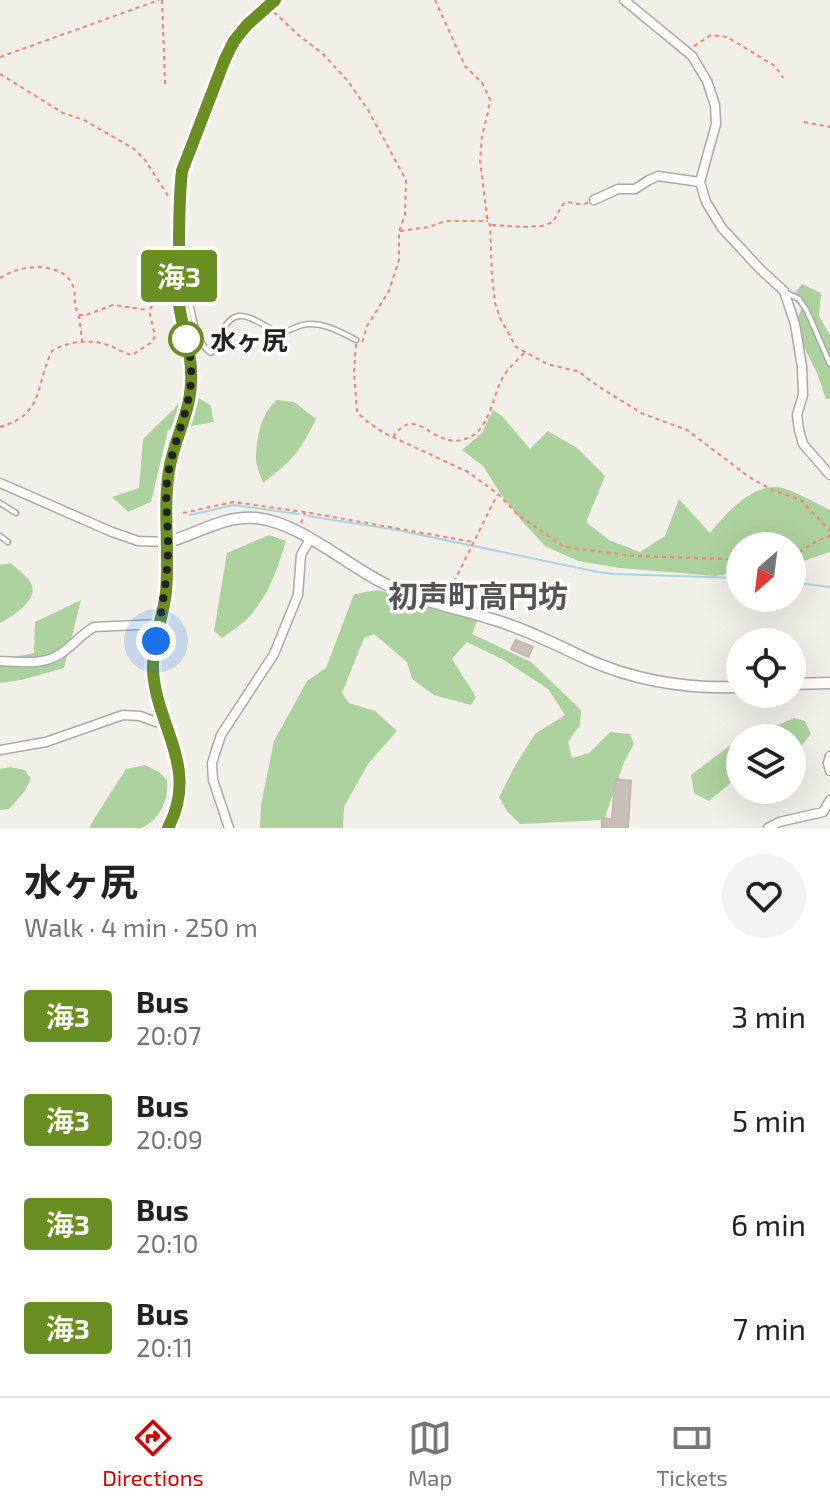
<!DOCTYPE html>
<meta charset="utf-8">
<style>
body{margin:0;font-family:"Exo 2","Noto Sans JP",sans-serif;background:#f2f2f2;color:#222;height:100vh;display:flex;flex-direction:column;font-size:30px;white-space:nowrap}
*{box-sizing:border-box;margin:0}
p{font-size:26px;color:#767676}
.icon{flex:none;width:44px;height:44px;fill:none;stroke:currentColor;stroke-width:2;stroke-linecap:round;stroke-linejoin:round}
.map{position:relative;height:828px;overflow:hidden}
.drawer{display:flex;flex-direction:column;background:#fff;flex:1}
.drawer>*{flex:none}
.badge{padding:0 16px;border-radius:6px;font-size:28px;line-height:52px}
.needle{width:52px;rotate:208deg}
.tools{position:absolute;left:726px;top:532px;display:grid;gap:16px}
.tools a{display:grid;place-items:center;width:80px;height:80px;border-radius:50%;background:#fff;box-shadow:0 8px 32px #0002;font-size:40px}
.you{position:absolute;width:40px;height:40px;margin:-20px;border:6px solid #fff;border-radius:50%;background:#1a73e8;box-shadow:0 0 0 12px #1a73e833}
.map>.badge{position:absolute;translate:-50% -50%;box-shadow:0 0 0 4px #fff}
.round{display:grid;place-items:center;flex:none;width:84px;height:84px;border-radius:42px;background:#f2f2f2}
.headline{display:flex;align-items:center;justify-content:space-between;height:136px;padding:0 24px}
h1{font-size:38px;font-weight:700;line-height:60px}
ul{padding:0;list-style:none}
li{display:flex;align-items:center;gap:24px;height:104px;padding:0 24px}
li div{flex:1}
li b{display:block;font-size:30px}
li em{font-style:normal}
li .badge{min-width:88px;font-weight:700;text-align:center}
.tabs{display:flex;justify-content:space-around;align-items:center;height:112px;border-top:2px solid #e0e0e0;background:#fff;font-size:22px;color:#767676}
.tabs a{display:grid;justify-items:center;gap:4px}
.tabs .selected{color:#d40000}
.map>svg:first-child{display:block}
</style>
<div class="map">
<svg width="830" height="828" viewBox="0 0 830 828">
<rect width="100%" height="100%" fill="#f2efe9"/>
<path fill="#add19e" d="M802 284 821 293 819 316 830 335V399H826L817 373 794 327 802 307 791 298Z
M194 395 210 405 214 422 168 430 151 502 128 512 112 497 139 488 143 439 174 409 184 396Z
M277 400 294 402 316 419C300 452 292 461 263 483 261 476 256 467 256 459 256 440 261 412 277 400Z
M493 410 502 416 530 449 548 431 577 448 605 476 586 522 609 540 640 552 665 536 679 499 710 533C724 515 751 485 777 487 790 488 817 504 830 510V552L792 565V546H740V572L715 576 620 568 578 561 545 546 521 520 502 496 483 466 462 450 482 433Z
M269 535 286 541C277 570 269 596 247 619 240 626 230 632 222 638L214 631 227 553Z
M11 563C17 569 27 576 31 583 40 600 11 617 0 623V565Z
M378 590 478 619 472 634 531 662 581 710 580 725 568 742 572 758 589 753 610 732 630 734 634 744 624 762 604 820 520 824 507 811 499 797 516 764 535 734 565 715 548 689 504 660 467 642 452 659 476 697 471 705 434 695 412 679 407 662 374 634 364 638 342 693 349 703 375 711 397 731 368 764 344 807 343 828H260L261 805 274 741 307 681 326 668 354 594Z
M81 600 64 668 21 680 0 683V659L34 653 35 622Z
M794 718 805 721 811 734 794 755H792V738H749Z
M740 742V775L709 801 694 793 691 775 728 747Z
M145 765 159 772 167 780C169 799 160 820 141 828H89L94 819 126 769Z
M10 767 25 770 31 779 24 792 9 809 0 810V769Z"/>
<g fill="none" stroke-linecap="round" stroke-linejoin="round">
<path stroke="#aad3df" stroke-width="2" d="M190 515 234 505 299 514
M308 516 397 530 598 572 614 574 740 578
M792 582 830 587"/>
</g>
<path fill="#c7bfb8" stroke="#c4b6ab" stroke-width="2" d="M516 640 533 647 528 657 511 649Z
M615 779 631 781 628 828H602V818L612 819Z"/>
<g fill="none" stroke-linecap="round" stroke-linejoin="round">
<defs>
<path id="service" d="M181 287H188C190 304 196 345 211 353 221 344 221 323 235 317 249 312 265 328 277 331 288 333 292 328 302 325 322 321 339 331 356 340
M787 293 799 299 807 311 830 364
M0 503 16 513
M0 536 8 542"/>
<path id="minor" d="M624 0 692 56 707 81 715 105 716 124 700 182 706 202 722 228 761 270 784 291 795 324 802 367 803 395 797 415 799 430 803 444 830 475
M594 200 618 189H635L649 180 658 176 700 182
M0 483 112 532 138 541 168 542
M0 661C22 662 45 666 63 652 74 644 82 634 94 627L159 624
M0 750 46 742 123 715 140 716 156 722 166 721
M830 756 828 763 830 771
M229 828 213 780 212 763 221 735 274 654 298 595 301 555 310 539
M768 828 779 822 823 812 830 800"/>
<path id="tertiary" d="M168 542C197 534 224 515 256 518 299 522 345 564 385 584 423 603 467 610 507 624 536 634 563 648 591 661 638 681 689 689 740 687
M792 684 830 683"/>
<path id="secondary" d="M168 828C200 767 156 727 153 670 152 643 163 618 166 592 170 549 162 506 170 465 175 439 189 415 191 389 194 357 180 330 179 299 176 258 178 212 182 171L225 59 234 41 247 25 275 0"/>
</defs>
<use href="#service" stroke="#a9a9a9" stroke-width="7"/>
<use href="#minor" stroke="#a9a9a9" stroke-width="11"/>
<use href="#tertiary" stroke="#a9a9a9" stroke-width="13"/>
<use href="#secondary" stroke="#707d05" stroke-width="15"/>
<path stroke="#fa8072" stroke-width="2" stroke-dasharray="4 4" stroke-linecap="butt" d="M162 0 165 84
M435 0 465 66 482 83 490 99 488 112 482 136 480 160 487 217 490 225 492 276 495 303 500 318 516 347 547 364 580 372 585 377 604 390 643 414 687 430 749 477 772 490 801 500 830 531
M274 12 297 34 322 53 347 80 368 110 406 180 405 215 399 231V260L389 291 367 326 362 343
M694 46 711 35 727 37 775 66 783 78
M0 57 159 0
M0 74 63 113 84 120 134 149 145 160 170 199
M804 122 830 127
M492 225 525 227 542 226 553 222C570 189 563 208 588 203
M400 231 429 227 445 221H488
M0 278C6 275 12 271 18 270 37 264 68 266 74 289 76 299 73 306 79 315H86L113 305 148 310
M79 315 82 341
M356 344 354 372 357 412 365 420 384 433 468 472 498 494 517 514 564 547 635 556 726 559 740 563
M0 427C45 414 35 385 52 351 68 341 91 339 108 345 116 348 123 353 132 355L152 342 155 336 149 310C155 302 159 299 169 299
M393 437C417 402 432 450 465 439 490 432 492 396 503 377 508 368 517 361 524 353
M183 513 233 502 304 512
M301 523 305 512 473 542
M792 556 819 540 830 536
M447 596 497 495"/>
<use href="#service" stroke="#fff" stroke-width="4"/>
<use href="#minor" stroke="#fff" stroke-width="8"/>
<use href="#tertiary" stroke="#fff" stroke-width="10"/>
<use href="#secondary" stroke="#f7fabf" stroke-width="12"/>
</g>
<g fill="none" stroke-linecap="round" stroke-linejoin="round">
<defs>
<path id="line" d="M168 828C200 767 156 727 153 670 152 643 163 618 166 592 170 549 162 506 170 465 176 436 190 412 191 383 193 356 183 331 179 305 177 287 179 268 179 250 179 224 179 198 182 171L225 59 234 41 247 25 275 0"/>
</defs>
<use href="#line" stroke="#fff" stroke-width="18"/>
<use href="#line" stroke="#6b8e23" stroke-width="12"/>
<path stroke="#222" stroke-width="8" stroke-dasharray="0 14.4" d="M156 641C162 608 168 577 168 544 168 523 165 503 167 482 173 430 203 395 186 339"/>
</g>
<circle fill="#fff" stroke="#6b8e23" stroke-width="4" cx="186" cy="339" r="16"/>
<g text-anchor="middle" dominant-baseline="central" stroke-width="7" stroke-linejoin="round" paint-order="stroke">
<g font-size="26" font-weight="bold" fill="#222" stroke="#fff" text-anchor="start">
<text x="210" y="339">水ヶ尻</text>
</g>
<g font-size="30" font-weight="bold" fill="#555" stroke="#fff">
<text x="478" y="595">初声町高円坊</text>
</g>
</g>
</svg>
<div class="tools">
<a><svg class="needle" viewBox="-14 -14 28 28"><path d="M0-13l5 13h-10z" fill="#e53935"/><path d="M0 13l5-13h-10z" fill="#767676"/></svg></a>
<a><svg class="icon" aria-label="locate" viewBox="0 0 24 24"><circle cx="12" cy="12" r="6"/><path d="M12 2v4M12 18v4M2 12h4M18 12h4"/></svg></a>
<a><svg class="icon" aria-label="layers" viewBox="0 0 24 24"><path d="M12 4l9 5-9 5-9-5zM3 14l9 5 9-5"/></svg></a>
</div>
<div class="you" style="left:156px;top:641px"></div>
<b class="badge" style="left:179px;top:276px;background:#6b8e23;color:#fff">海3</b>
</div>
<section class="drawer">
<div class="headline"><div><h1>水ヶ尻</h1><p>Walk · 4 min · 250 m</p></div><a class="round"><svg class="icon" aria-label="heart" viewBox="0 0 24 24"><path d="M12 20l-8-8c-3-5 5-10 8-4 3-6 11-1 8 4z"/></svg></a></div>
<ul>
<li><span class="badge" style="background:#6b8e23;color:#fff">海3</span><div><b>Bus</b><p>20:07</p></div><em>3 min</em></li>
<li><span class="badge" style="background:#6b8e23;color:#fff">海3</span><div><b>Bus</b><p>20:09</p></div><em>5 min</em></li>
<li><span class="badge" style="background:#6b8e23;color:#fff">海3</span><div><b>Bus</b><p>20:10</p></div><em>6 min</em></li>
<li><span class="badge" style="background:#6b8e23;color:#fff">海3</span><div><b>Bus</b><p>20:11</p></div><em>7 min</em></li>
</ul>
</section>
<nav class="tabs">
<a class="selected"><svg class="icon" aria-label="directions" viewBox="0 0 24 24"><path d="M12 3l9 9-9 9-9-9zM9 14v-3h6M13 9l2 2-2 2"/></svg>Directions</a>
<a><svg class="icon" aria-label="map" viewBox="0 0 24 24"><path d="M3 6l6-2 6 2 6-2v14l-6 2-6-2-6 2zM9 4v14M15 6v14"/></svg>Map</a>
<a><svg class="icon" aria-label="tickets" viewBox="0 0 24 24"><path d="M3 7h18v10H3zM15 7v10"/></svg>Tickets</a>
</nav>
